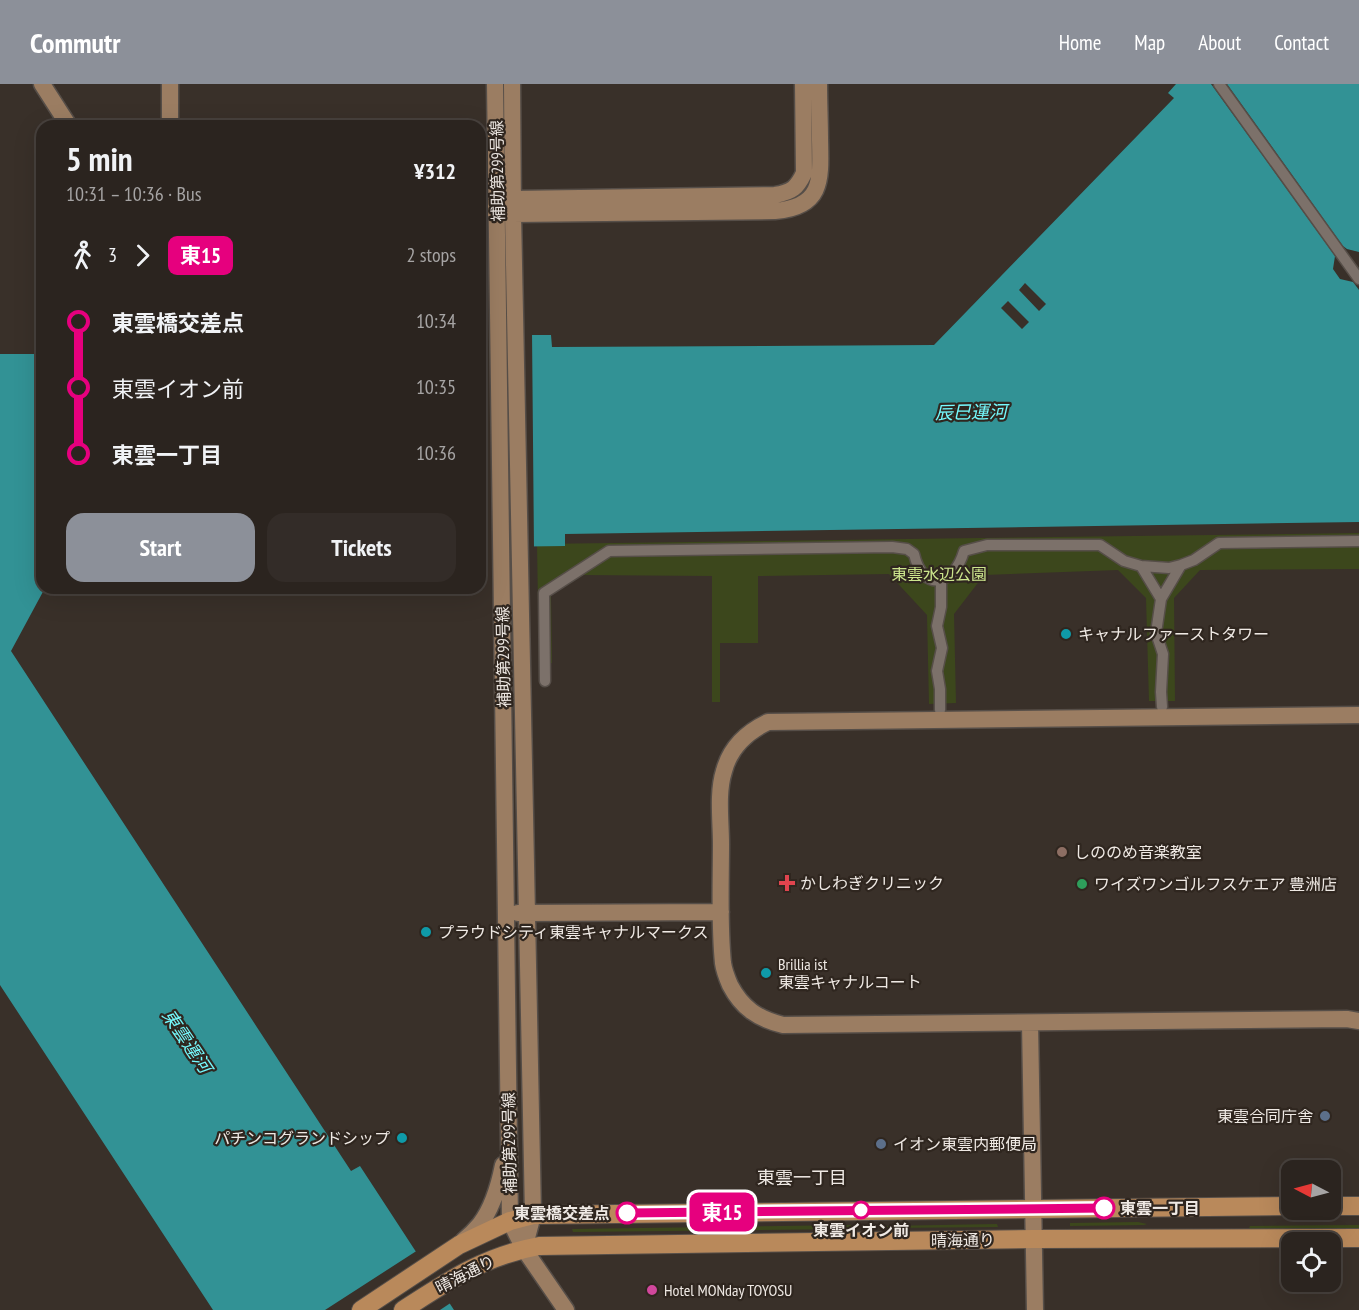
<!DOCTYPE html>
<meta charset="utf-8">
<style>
body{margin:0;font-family:"PT Sans Narrow","Noto Sans JP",sans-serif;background:#332c28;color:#f1f3f6;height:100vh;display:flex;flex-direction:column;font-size:22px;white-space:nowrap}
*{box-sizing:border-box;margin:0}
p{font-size:20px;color:#a6a4a4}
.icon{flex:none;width:33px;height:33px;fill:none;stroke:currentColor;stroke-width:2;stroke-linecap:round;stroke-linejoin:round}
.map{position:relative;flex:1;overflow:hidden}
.side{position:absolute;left:36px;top:36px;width:450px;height:474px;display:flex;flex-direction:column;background:#2b241f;border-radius:18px;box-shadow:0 6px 24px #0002,0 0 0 2px #47413d}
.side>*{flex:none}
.badge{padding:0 12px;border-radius:9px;font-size:21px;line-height:39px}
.needle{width:39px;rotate:276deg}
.buttons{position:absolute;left:1281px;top:1076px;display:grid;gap:12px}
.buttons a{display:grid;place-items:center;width:60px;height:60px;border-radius:12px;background:#2b241f;box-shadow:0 6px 24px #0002,0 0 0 2px #47413d;font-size:30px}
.map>.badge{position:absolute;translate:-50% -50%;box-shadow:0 0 0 3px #fff}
.legs{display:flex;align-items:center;gap:9px;height:66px;padding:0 30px;font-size:20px}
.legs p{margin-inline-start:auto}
.overview{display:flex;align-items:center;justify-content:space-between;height:102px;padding:0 30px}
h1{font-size:33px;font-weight:700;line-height:45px}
.cta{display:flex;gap:12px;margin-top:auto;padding:12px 30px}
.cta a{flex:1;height:69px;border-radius:18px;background:#8c9099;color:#fff;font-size:24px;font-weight:700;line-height:69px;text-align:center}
.cta a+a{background:#332c28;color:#f1f3f6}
ul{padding:0 30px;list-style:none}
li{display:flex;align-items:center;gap:21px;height:66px;font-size:22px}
li i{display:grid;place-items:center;width:9px;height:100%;margin:0 8px;background:currentColor}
li i::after{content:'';width:15px;height:15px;margin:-8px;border:4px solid;border-radius:50%;background:#2b241f}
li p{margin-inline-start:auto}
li:first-child i{background:linear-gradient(#0000 50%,currentColor 0)}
li:last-child i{background:linear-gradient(currentColor 50%,#0000 0)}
header{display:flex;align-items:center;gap:36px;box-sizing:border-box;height:84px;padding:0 30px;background:#8c9099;color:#fff}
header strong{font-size:28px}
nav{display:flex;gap:33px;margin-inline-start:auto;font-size:21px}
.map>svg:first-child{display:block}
</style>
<header>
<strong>Commutr</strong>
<nav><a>Home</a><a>Map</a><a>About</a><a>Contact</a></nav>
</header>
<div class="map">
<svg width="1359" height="1226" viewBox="0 0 1359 1226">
<rect width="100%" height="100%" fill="#393029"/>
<path fill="#3c471c" d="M1359 449V485L1200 486 1174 514 1175 617H1149L1146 514 1118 486 984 491 954 530 956 619 929 620 927 531 889 490 758 492V559H720V618H712V492L580 491 551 510 552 579H539L537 460Z
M1138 1138 1147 1140 1144 1141 1070 1142V1139Z
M997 1140 998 1143 884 1144 882 1143 884 1142Z
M852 1141 853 1144 851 1145 573 1148 572 1145Z
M1359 1141V1144L1250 1145 1249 1144 1250 1142Z"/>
<path fill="#329295" d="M1176 0H1359V438L565 450V462L480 463V251H551L552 263 934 261 1174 14 1168 9Z
M0 270H42V504H45L11 567 351 1087 360 1082 454 1226H213L0 901Z"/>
<path fill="#393029" d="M1211 0H1227L1343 162 1347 165 1359 168V206L1353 198 1340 195 1333 185 1335 172Z
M1025 199 1046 220 1039 227 1019 206Z
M1008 217 1029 238 1022 245 1001 224Z
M480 248H532L534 466H483Z
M418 1166 452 1218 440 1226H325Z"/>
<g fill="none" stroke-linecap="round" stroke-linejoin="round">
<defs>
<path id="street" d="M1219 0 1359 195
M1141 482 1161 515
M545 597 544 509 609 467 892 463 907 465 914 470C923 509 954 502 964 467L987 461H1100L1124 477 1141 482 1169 484 1181 481 1194 476 1219 459 1359 457
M1162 623 1161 608 1163 570 1156 549 1161 515 1181 481
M940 626V605L937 587 942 564 937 542 941 523V496"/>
<path id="secondary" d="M42 0 69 42
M170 0V42
M495 0 510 1137 524 1165 566 1226
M512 0 513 130 533 1131 524 1165
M503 121 513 115 775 111C792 108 797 104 804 89L803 0
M480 124H497L513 130 775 127C823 123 821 96 820 56 820 38 819 19 819 0
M1359 631 768 638C747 648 730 664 724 687 717 709 721 737 721 760 721 799 719 840 723 879 724 886 727 894 730 901 742 924 758 935 783 941L1347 935 1359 937
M518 829 721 828
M1030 939 1035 1226
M463 1157C469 1152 475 1146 480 1140 493 1123 499 1101 503 1081"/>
<path id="primary" d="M1330 1122H1359
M361 1226 459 1161 510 1137 533 1131 1292 1122
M403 1226C448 1197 484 1172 539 1162L1034 1155 1359 1154"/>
</defs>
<use href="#street" stroke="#564e48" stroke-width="13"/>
<use href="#secondary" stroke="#564e48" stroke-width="19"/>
<use href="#primary" stroke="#564e48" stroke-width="20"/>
<use href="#street" stroke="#7c716a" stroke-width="10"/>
<use href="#secondary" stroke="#9b7d62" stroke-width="16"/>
<use href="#primary" stroke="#b9895b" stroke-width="18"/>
</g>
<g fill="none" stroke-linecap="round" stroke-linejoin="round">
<defs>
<path id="line-1" d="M627 1129 1104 1124"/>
</defs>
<use href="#line-1" stroke="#fff" stroke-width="14"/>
<use href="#line-1" stroke="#e6007e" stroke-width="9"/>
</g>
<g fill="#0f9aa8" stroke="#2f261f" stroke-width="2">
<circle cx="1066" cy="550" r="6"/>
<circle cx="426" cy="848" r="6"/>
<circle cx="766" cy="889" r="6"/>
<circle cx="402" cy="1054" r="6"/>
</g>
<circle fill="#8d6e63" stroke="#2f261f" stroke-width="2" cx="1062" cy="768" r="6"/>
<path fill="#e0444e" stroke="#2f261f" stroke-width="2" d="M784 790h6v6h6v6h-6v6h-6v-6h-6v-6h6z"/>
<circle fill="#2e9e5b" stroke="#2f261f" stroke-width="2" cx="1082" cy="800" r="6"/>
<g fill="#5c6f8a" stroke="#2f261f" stroke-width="2">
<circle cx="1325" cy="1032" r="6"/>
<circle cx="881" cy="1060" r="6"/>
</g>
<g fill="#fff" stroke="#e6007e" stroke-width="3">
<circle cx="1104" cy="1124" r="10"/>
<circle cx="861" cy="1126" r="8"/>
<circle cx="627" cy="1129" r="10"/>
</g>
<circle fill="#d1479c" stroke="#2f261f" stroke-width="2" cx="652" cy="1206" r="6"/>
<g text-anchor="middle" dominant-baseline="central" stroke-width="4.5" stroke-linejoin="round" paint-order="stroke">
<g font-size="16" fill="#efe9e4" stroke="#2f261f">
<text transform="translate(497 87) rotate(-91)">補助第299号線</text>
<text transform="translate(503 573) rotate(-91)">補助第299号線</text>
<text transform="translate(509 1059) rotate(-91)">補助第299号線</text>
<text transform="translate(963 1156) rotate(-1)">晴海通り</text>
<text transform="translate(465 1190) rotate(-27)">晴海通り</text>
</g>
<g font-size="16" fill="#cde68d" stroke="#2f261f">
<text x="939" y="490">東雲水辺公園</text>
</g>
<g font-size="16" fill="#efe9e4" stroke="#2f261f" text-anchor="start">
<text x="1078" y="550">キャナルファーストタワー</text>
<text x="1074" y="768">しののめ音楽教室</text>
<text x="800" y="799">かしわぎクリニック</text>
<text x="1094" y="800">ワイズワンゴルフスケエア 豊洲店</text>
<text x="438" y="848">プラウドシティ東雲キャナルマークス</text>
<text x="778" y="880">Brillia ist<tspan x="778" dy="18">東雲キャナルコート</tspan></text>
<text x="1313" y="1032" text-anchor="end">東雲合同庁舎</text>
<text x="390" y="1054" text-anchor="end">パチンコグランドシップ</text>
<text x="893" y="1060">イオン東雲内郵便局</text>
<text x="664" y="1206">Hotel MONday TOYOSU</text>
</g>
<g font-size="16" font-weight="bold" fill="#efe9e4" stroke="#2f261f" text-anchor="start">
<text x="1120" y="1124">東雲一丁目</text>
<text x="610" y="1129" text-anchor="end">東雲橋交差点</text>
<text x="861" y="1146" text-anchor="middle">東雲イオン前</text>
</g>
<g font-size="18" font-style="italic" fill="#75fafe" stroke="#2f261f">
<text transform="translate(971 328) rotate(-1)">辰巳運河</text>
<text transform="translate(187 957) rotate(56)">東雲運河</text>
</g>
<g font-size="18" fill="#efe9e4" stroke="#2f261f">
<text x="802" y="1093">東雲一丁目</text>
</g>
</g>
</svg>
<div class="buttons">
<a><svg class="needle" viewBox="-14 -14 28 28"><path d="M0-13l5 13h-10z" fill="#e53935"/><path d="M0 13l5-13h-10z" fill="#a6a4a4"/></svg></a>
<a><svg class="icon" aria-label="locate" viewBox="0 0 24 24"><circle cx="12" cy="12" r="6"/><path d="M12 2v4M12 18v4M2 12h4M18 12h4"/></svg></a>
</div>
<b class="badge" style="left:722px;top:1128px;background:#e6007e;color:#fff">東15</b>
<section class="side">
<div class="overview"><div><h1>5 min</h1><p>10:31 – 10:36 · Bus</p></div><b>¥312</b></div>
<div class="legs"><svg class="icon" aria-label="walk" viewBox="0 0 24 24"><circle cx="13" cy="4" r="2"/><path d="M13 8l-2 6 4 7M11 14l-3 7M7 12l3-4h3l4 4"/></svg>3<svg class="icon" aria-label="forward" viewBox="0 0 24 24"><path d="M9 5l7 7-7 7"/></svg><b class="badge" style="background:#e6007e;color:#fff">東15</b><p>2 stops</p></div>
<ul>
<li><i style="color:#e6007e"></i><b>東雲橋交差点</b><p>10:34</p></li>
<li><i style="color:#e6007e"></i><span>東雲イオン前</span><p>10:35</p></li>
<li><i style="color:#e6007e"></i><b>東雲一丁目</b><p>10:36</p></li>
</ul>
<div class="cta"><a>Start</a><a>Tickets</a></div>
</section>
</div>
